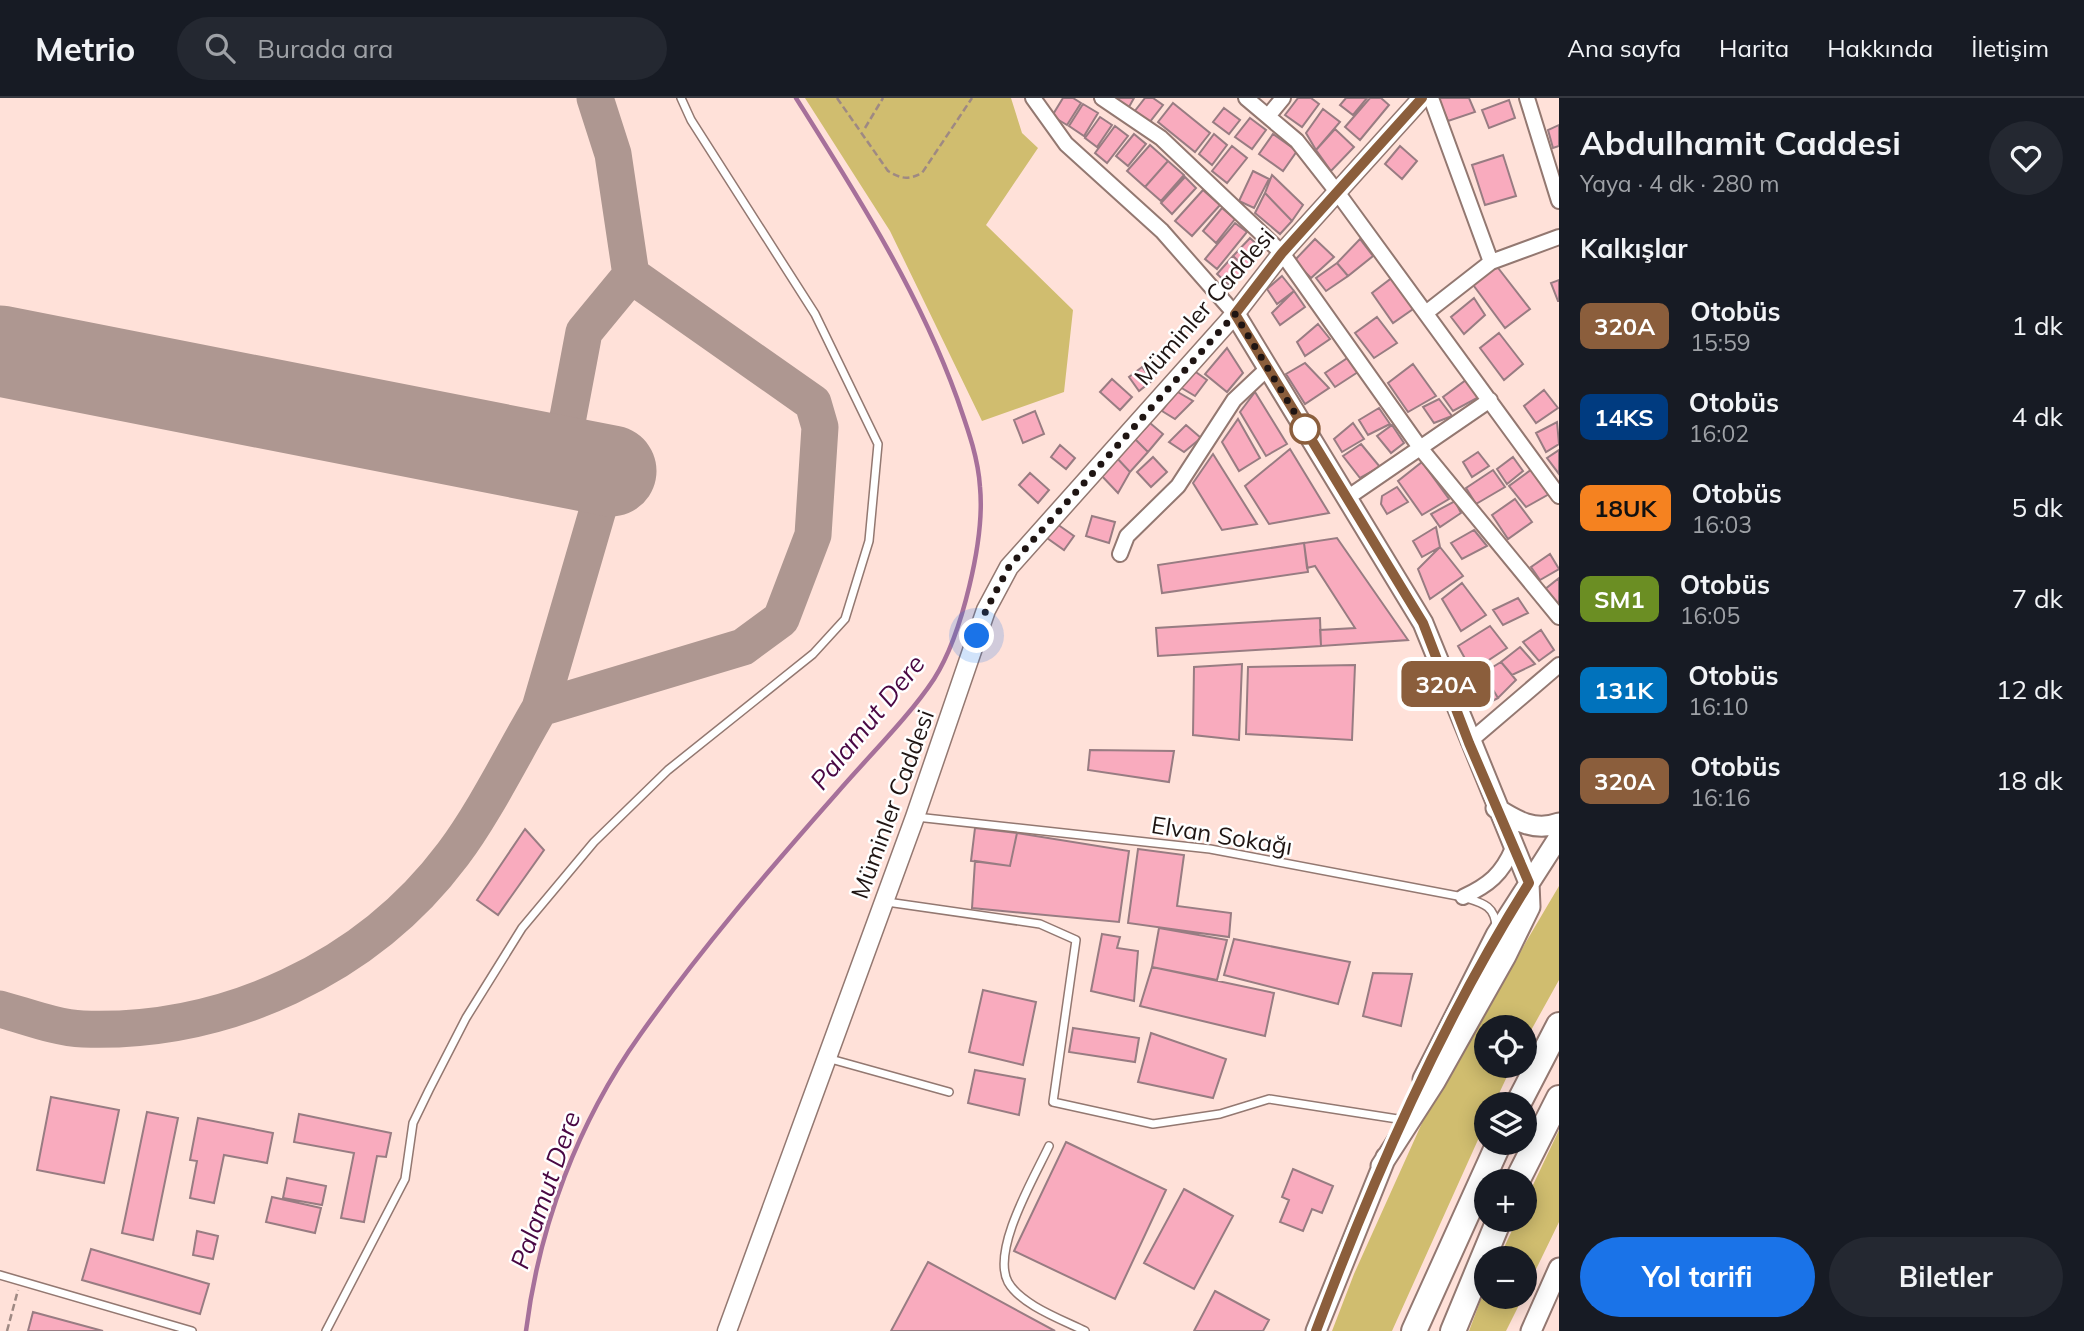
<!DOCTYPE html>
<html lang="tr">
<meta charset="utf-8">
<style>
body{margin:0;font-family:Mulish,sans-serif;background:#242831;color:#f1f3f6;height:100vh;display:flex;flex-direction:column;font-size:26px;white-space:nowrap}
*{box-sizing:border-box;margin:0}
p{font-size:23px;color:#9ea1a6}
.icon{flex:none;width:38px;height:38px;fill:none;stroke:currentColor;stroke-width:2;stroke-linecap:round;stroke-linejoin:round}
.map{position:relative;flex:1;overflow:hidden}
.details{display:flex;flex-direction:column;background:#171b24;width:525px}
.details>*{flex:none}
.badge{padding:0 14px;border-radius:10px;font-size:24px;line-height:46px}
.controls{position:absolute;left:1474px;top:917px;display:grid;gap:14px}
.controls a{display:grid;place-items:center;width:63px;height:63px;border-radius:50%;background:#171b24;box-shadow:0 4px 18px #0003;font-size:35px}
.you{position:absolute;width:35px;height:35px;margin:-18px;border:5px solid #fff;border-radius:50%;background:#1a73e8;box-shadow:0 0 0 10px #1a73e833}
.map>.badge{position:absolute;translate:-50% -50%;box-shadow:0 0 0 4px #fff}
h2{padding:0 21px;font-size:26px;line-height:63px}
.round{display:grid;place-items:center;flex:none;width:74px;height:74px;border-radius:37px;background:#242831}
.summary{display:flex;align-items:center;justify-content:space-between;height:119px;padding:0 21px}
h1{font-size:33px;font-weight:700;line-height:52px}
.primary-button{display:flex;gap:14px;margin-top:auto;padding:14px 21px}
.primary-button a{flex:1;height:80px;border-radius:42px;background:#1a73e8;color:#fff;font-size:28px;font-weight:700;line-height:80px;text-align:center}
.primary-button a+a{background:#242831;color:#f1f3f6}
ul{padding:0;list-style:none}
li{display:flex;align-items:center;gap:21px;height:91px;padding:0 21px}
li div{flex:1}
li b{display:block;font-size:26px}
li em{font-style:normal}
li .badge{min-width:77px;font-weight:700;text-align:center}
header{display:flex;align-items:center;gap:42px;box-sizing:border-box;height:98px;padding:0 35px;background:#171b24;border-bottom:2px solid #363941}
header strong{font-size:33px}
nav{display:flex;gap:38px;margin-inline-start:auto;font-size:24px}
.search{width:490px;height:63px;background:#242831;display:flex;align-items:center;gap:18px;box-sizing:border-box;padding:0 24px;border-radius:38px;color:#9ea1a6;font-size:26px}
main{display:flex;flex:1;min-height:0}
.map>svg:first-child{display:block}
</style>
<header>
<strong>Metrio</strong>
<div class="search"><svg class="icon" aria-label="search" viewBox="0 0 24 24"><circle cx="10" cy="10" r="6"/><path d="M15 15l6 6"/></svg>Burada ara</div>
<nav><a>Ana sayfa</a><a>Harita</a><a>Hakkında</a><a>İletişim</a></nav>
</header>
<main>
<div class="map">
<svg width="1559" height="1233" viewBox="0 0 1559 1233">
<rect width="100%" height="100%" fill="#ffe1d9"/>
<path fill="#d0bd6f" d="M805 0H1011L1022 35 1038 50 986 127 1073 212 1064 294 982 323 890 133Z
M1559 788V882L1524 945V929H1486V968H1512L1494 1006H1486V1024L1392 1233H1332L1354 1176 1431 1005Z
M1559 1032V1124L1524 1196V1160H1499L1517 1122H1524V1106Z
M1486 1188V1199H1523L1506 1233H1469Z"/>
<g fill="none" stroke-linecap="round" stroke-linejoin="round">
<path stroke="#a6709a" stroke-width="4.5" d="M526 1233C539 1128 578 1024 640 937 700 852 768 773 837 695 867 660 909 619 934 581 962 537 985 441 980 389 978 358 967 329 957 300 918 192 857 97 796 0"/>
<path stroke="#ae9791" stroke-width="37" d="M595 0 613 56 631 177 813 305 820 329 813 437 781 521 743 549 540 610 606 384
M564 340 584 234 631 177
M0 911C26 918 56 930 83 931 225 936 367 871 453 756 484 715 513 656 540 610"/>
<path stroke="#ae9791" stroke-width="91" d="M0 253 611 373"/>
</g>
<path fill="#f9abbe" stroke="#987c82" stroke-width="2" d="M1063 0H1073L1081 5 1067 27 1052 18Z
M1112 0H1134L1129 9Z
M1145 0H1153L1163 7 1149 25 1134 14Z
M1298 0H1311L1319 6 1302 29 1285 17Z
M1346 0H1367L1353 17 1340 7Z
M1370 0H1381L1389 7 1360 42 1345 29Z
M1438 0H1469L1475 14 1448 23Z
M1509 2 1515 20 1489 30 1482 12Z
M1173 5 1210 35 1195 54 1158 24Z
M1083 6 1098 15 1084 38 1069 28Z
M1224 10 1240 22 1229 36 1213 24Z
M1323 11 1340 24 1316 52 1306 35Z
M1100 19 1112 27 1097 49 1085 40Z
M1250 20 1266 32 1252 51 1235 39Z
M1559 27V48L1553 50 1548 32Z
M1115 28 1128 38 1107 65 1095 55Z
M1335 31 1354 49 1331 73 1316 52Z
M1134 36 1146 46 1128 68 1116 58Z
M1214 36 1227 47 1212 67 1199 56Z
M1273 36 1297 53 1283 73 1259 56Z
M1150 47 1168 63 1145 89 1127 73Z
M1232 48 1247 60 1227 85 1212 73Z
M1400 48 1417 63 1402 81 1385 66Z
M1503 57 1516 98 1485 107 1472 67Z
M1168 63 1184 77 1161 103 1145 89Z
M1253 73 1269 81 1254 110 1239 103Z
M1272 77 1303 107 1292 123 1265 95Z
M1185 79 1196 90 1172 116 1161 105Z
M1203 92 1220 107 1192 138 1175 123Z
M1265 95 1292 123 1280 136 1255 115Z
M1222 110 1235 121 1216 145 1203 133Z
M1235 125 1247 134 1217 171 1205 161Z
M1250 140 1263 152 1246 170 1233 158Z
M1315 141 1334 159 1311 180 1294 163Z
M1360 141 1373 158 1348 178 1337 165Z
M1233 158 1246 170 1230 188 1217 176Z
M1337 165 1348 178 1326 193 1316 180Z
M1495 166 1530 211 1505 230 1471 184Z
M1282 178 1294 193 1277 206 1267 191Z
M1393 179 1416 209 1393 225 1372 195Z
M1559 182V203H1558L1551 185Z
M1294 193 1305 209 1280 227 1272 215Z
M1474 200 1485 217 1464 236 1451 219Z
M1377 219 1397 245 1374 260 1355 235Z
M1318 226 1330 241 1305 258 1297 244Z
M1499 235 1523 266 1504 282 1480 250Z
M1227 250 1243 275 1227 294 1205 276Z
M1349 259 1358 274 1335 289 1325 275Z
M1305 265 1329 290 1305 306 1286 276Z
M1413 266 1436 298 1408 314 1388 285Z
M1142 269 1153 282 1139 293 1129 279Z
M1193 272 1207 282 1195 298 1180 289Z
M1112 281 1132 299 1120 312 1100 294Z
M1466 282 1479 299 1453 313 1443 299Z
M1544 292 1558 310 1536 325 1524 308Z
M1176 293 1193 303 1175 321 1162 313Z
M1255 294 1287 346 1266 358 1240 314Z
M1439 301 1452 318 1434 325 1423 309Z
M1379 310 1390 326 1368 337 1359 322Z
M1035 313 1044 336 1023 345 1014 322Z
M1238 321 1260 360 1239 373 1222 344Z
M1557 324 1559 346 1546 354 1536 335Z
M1150 325 1163 336 1148 354 1135 341Z
M1353 325 1364 341 1342 354 1334 341Z
M1186 327 1201 340 1184 354 1169 344Z
M1392 327 1404 345 1391 355 1377 338Z
M1135 341 1148 354 1130 374 1116 359Z
M1361 346 1380 369 1360 380 1343 358Z
M1060 347 1075 360 1066 371 1051 359Z
M1290 351 1329 415 1269 426 1245 388Z
M1559 352V376L1547 360Z
M1478 354 1489 368 1472 379 1463 364Z
M1213 356 1257 426 1222 432 1193 385Z
M1116 359 1130 374 1118 395 1099 375Z
M1153 359 1167 374 1151 389 1137 374Z
M1513 359 1523 373 1507 386 1497 371Z
M1422 364 1449 401 1422 417 1398 383Z
M1532 371 1551 395 1526 409 1509 388Z
M1493 372 1505 389 1476 406 1466 390Z
M1030 375 1049 392 1038 405 1019 387Z
M1397 389 1408 404 1387 416 1381 406 1382 398Z
M1515 401 1532 424 1508 441 1492 417Z
M1455 403 1461 415 1440 429 1431 416Z
M1092 418 1115 424 1109 445 1086 438Z
M1057 426 1074 438 1064 452 1047 440Z
M1436 429 1440 449 1422 459 1413 443Z
M1474 432 1487 448 1462 461 1451 445Z
M1337 440 1408 542 1321 548 1320 532 1355 530 1315 468 1307 470 1304 445Z
M1304 445 1308 474 1162 495 1158 467Z
M1440 449 1463 478 1430 501 1418 471Z
M1550 456 1559 471 1540 482 1531 469Z
M1559 480V509L1544 492Z
M1462 485 1486 517 1461 533 1442 501Z
M1518 500 1528 515 1503 527 1493 512Z
M1320 520 1321 548 1158 558 1156 530Z
M1490 528 1507 550 1472 573 1458 548Z
M1541 532 1554 552 1539 563 1523 544Z
M1520 549 1535 566 1512 577 1501 564Z
M1501 564 1516 582 1498 600 1483 575Z
M1242 566 1239 642 1193 637 1194 569Z
M1355 567 1352 642 1246 636 1248 569Z
M1483 575 1498 600 1477 611 1461 593Z
M1090 652 1174 653 1169 684 1088 672Z
M975 730 1017 735 1010 768 971 763Z
M525 731 544 752 498 817 477 802Z
M1017 735 1129 753 1119 824 972 810 975 763 1010 768Z
M1138 751 1184 757 1177 808 1231 815 1229 839 1128 825Z
M1159 830 1227 842 1217 882 1152 869Z
M1102 836 1120 839 1117 850 1138 853 1134 903 1091 893Z
M1234 841 1350 864 1338 906 1224 877Z
M1152 869 1274 895 1265 938 1140 908Z
M1373 875 1412 876 1401 928 1363 918Z
M983 892 1036 904 1023 967 969 954Z
M1073 930 1139 940 1135 964 1069 954Z
M1151 935 1226 961 1213 1000 1138 984Z
M975 972 1025 981 1019 1017 968 1005Z
M51 999 119 1012 104 1085 37 1072Z
M147 1014 178 1020 153 1142 122 1135Z
M299 1016 391 1035 386 1059 377 1058 364 1124 341 1120 354 1055 294 1044Z
M198 1020 273 1035 267 1065 224 1057 214 1105 190 1100 197 1063 190 1062Z
M1066 1044 1166 1092 1115 1201 1014 1153Z
M1293 1071 1333 1088 1322 1115 1312 1111 1303 1133 1280 1124 1289 1102 1282 1099Z
M287 1080 326 1088 322 1107 283 1100Z
M1184 1091 1233 1118 1194 1191 1144 1165Z
M272 1099 321 1110 315 1135 266 1124Z
M197 1133 218 1138 213 1161 193 1157Z
M91 1151 209 1186 200 1216 82 1182Z
M928 1164 1055 1233H891Z
M1215 1193 1269 1222 1263 1233H1194Z
M33 1214 103 1233H28Z"/>
<g fill="none" stroke-linecap="round" stroke-linejoin="round">
<defs>
<path id="service" d="M916 719 1210 751 1463 799C1482 805 1495 807 1496 829
M887 804 1040 826 1076 842 1053 1004 1153 1026 1220 1016 1269 1001 1404 1022
M827 960 949 994
M1049 1048C1035 1078 991 1152 1008 1184 1021 1207 1063 1222 1085 1233
M0 1177 192 1233
M326 1233 405 1081 413 1025 429 992 466 920 522 830 594 744 668 672 813 556 845 521 869 443 878 346 815 216 691 22 681 0"/>
<path id="minor" d="M1033 0 1066 46 1162 133 1235 216
M1102 0 1161 40 1282 155 1421 351 1559 519
M1246 0 1297 43 1337 94 1559 398
M1431 0 1491 164
M1527 0 1559 103
M1269 17 1283 0
M1427 214 1491 164 1559 139
M1347 400 1490 302
M1120 456 1127 438 1178 388 1234 302 1268 270
M1469 644 1559 567
M1463 799C1489 787 1502 776 1513 750"/>
<path id="tertiary" d="M727 1233 915 719 986 512 1009 469 1235 216 1282 155 1422 0"/>
<path id="secondary" d="M1235 216 1423 525 1529 785 1530 809 1506 858 1435 984 1381 1068
M1496 710C1516 723 1535 734 1559 725
M1423 981 1496 837 1559 739
M1316 1233 1386 1059
M1531 1233 1559 1170"/>
<path id="motorway" d="M1518 1006 1559 927
M1517 1083 1559 1000
M1414 1233 1499 1045
M1453 1233 1499 1122"/>
</defs>
<use href="#service" stroke="#937871" stroke-width="10"/>
<use href="#minor" stroke="#937871" stroke-width="18"/>
<use href="#tertiary" stroke="#937871" stroke-width="21"/>
<use href="#secondary" stroke="#937871" stroke-width="23"/>
<use href="#motorway" stroke="#937871" stroke-width="28"/>
<path stroke="#9e8983" stroke-width="2.5" stroke-dasharray="7 3.5" stroke-linecap="butt" d="M837 0 888 73C901 81 908 82 922 75L972 0
M865 30 883 0
M7 1233 18 1192"/>
<use href="#service" stroke="#fff" stroke-width="7"/>
<use href="#minor" stroke="#fff" stroke-width="14"/>
<use href="#tertiary" stroke="#fff" stroke-width="18"/>
<use href="#secondary" stroke="#fff" stroke-width="19"/>
<use href="#motorway" stroke="#fff" stroke-width="24"/>
</g>
<g fill="none" stroke-linecap="round" stroke-linejoin="round">
<defs>
<path id="line" d="M1316 1233C1374 1078 1441 925 1529 785L1469 645 1423 525 1235 216 1282 155 1422 0"/>
</defs>
<use href="#line" stroke="#fff" stroke-width="16"/>
<use href="#line" stroke="#8b5e3c" stroke-width="10"/>
<path stroke="#1f1513" stroke-width="7" stroke-dasharray="0 12.6" d="M977 538 986 512 1009 469 1235 216 1307 335 1305 331"/>
</g>
<circle fill="#fff" stroke="#8b5e3c" stroke-width="3.5" cx="1305" cy="331" r="14"/>
<g text-anchor="middle" dominant-baseline="central" stroke-width="5" stroke-linejoin="round" paint-order="stroke">
<g font-size="24" fill="#1f1513" stroke="#fff">
<text transform="translate(1204 208) rotate(-49)">Müminler Caddesi</text>
<text transform="translate(892 706) rotate(-70)">Müminler Caddesi</text>
<text transform="translate(1222 737) rotate(9)">Elvan Sokağı</text>
</g>
<g font-size="26" font-style="italic" fill="#490743" stroke="#fff">
<text transform="translate(867 624) rotate(-51)">Palamut Dere</text>
<text transform="translate(545 1092) rotate(-71)">Palamut Dere</text>
</g>
</g>
</svg>
<div class="controls">
<a><svg class="icon" aria-label="locate" viewBox="0 0 24 24"><circle cx="12" cy="12" r="6"/><path d="M12 2v4M12 18v4M2 12h4M18 12h4"/></svg></a>
<a><svg class="icon" aria-label="layers" viewBox="0 0 24 24"><path d="M12 4l9 5-9 5-9-5zM3 14l9 5 9-5"/></svg></a>
<a>+</a>
<a>−</a>
</div>
<div class="you" style="left:977px;top:538px"></div>
<b class="badge" style="left:1446px;top:586px;background:#8b5e3c;color:#fff">320A</b>
</div>
<section class="details">
<div class="summary"><div><h1>Abdulhamit Caddesi</h1><p>Yaya · 4 dk · 280 m</p></div><a class="round"><svg class="icon" aria-label="heart" viewBox="0 0 24 24"><path d="M12 20l-8-8c-3-5 5-10 8-4 3-6 11-1 8 4z"/></svg></a></div>
<h2>Kalkışlar</h2>
<ul>
<li><span class="badge" style="background:#8b5e3c;color:#fff">320A</span><div><b>Otobüs</b><p>15:59</p></div><em>1 dk</em></li>
<li><span class="badge" style="background:#003b80;color:#fff">14KS</span><div><b>Otobüs</b><p>16:02</p></div><em>4 dk</em></li>
<li><span class="badge" style="background:#f58220;color:#111">18UK</span><div><b>Otobüs</b><p>16:03</p></div><em>5 dk</em></li>
<li><span class="badge" style="background:#6b8e23;color:#fff">SM1</span><div><b>Otobüs</b><p>16:05</p></div><em>7 dk</em></li>
<li><span class="badge" style="background:#0072bc;color:#fff">131K</span><div><b>Otobüs</b><p>16:10</p></div><em>12 dk</em></li>
<li><span class="badge" style="background:#8b5e3c;color:#fff">320A</span><div><b>Otobüs</b><p>16:16</p></div><em>18 dk</em></li>
</ul>
<div class="primary-button"><a>Yol tarifi</a><a>Biletler</a></div>
</section>
</main>
